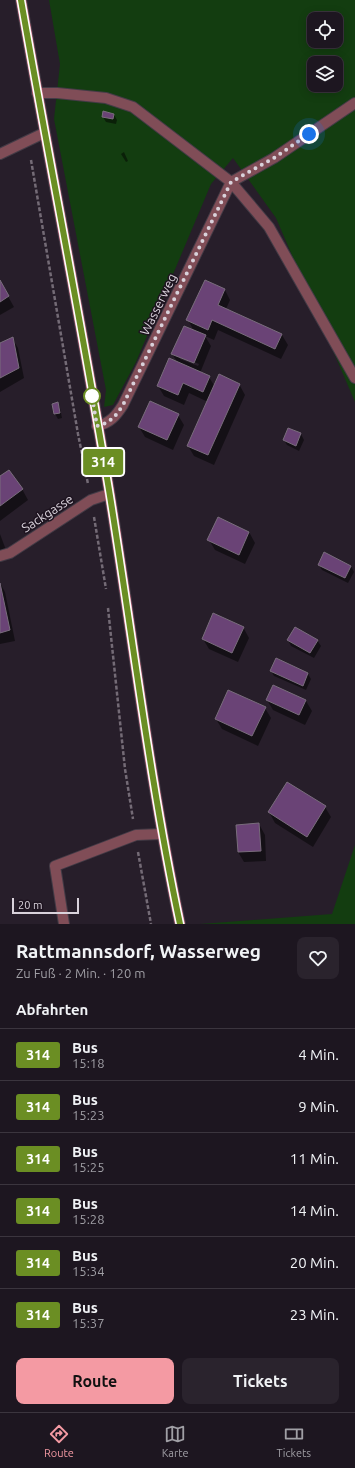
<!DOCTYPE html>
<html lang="de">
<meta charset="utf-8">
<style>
body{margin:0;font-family:Ubuntu,sans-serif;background:#2a232d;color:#f1f3f6;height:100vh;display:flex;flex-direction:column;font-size:15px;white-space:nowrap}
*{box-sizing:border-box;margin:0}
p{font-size:13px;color:#a09fa5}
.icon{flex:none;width:22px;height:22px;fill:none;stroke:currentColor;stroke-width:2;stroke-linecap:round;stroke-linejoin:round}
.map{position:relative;height:924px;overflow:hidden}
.sheet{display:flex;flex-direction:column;background:#1d1620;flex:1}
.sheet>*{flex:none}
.badge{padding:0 8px;border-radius:3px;font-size:14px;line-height:26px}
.controls{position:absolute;left:307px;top:12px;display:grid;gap:8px}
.controls a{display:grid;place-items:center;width:36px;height:36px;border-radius:8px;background:#1d1620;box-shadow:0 2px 10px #0003,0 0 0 1px #3b353e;font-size:20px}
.scale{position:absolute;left:12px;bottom:10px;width:67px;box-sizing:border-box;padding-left:4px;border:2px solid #d9d2db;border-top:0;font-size:11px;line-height:14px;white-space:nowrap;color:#d9d2db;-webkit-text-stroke:3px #1e1420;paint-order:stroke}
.you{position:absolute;width:20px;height:20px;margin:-10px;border:3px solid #fff;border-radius:50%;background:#1a73e8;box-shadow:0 0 0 6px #1a73e833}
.map>.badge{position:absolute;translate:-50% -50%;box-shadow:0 0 0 2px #fff}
h2{padding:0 16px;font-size:15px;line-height:36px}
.round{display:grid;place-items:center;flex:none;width:42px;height:42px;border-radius:8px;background:#2a232d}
.head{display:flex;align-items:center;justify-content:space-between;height:68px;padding:0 16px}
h1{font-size:19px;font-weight:700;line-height:30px}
.primary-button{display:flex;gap:8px;margin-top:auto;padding:8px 16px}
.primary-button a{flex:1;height:46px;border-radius:8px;background:#f49aa3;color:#111;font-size:16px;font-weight:700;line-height:46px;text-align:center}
.primary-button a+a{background:#2a232d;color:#f1f3f6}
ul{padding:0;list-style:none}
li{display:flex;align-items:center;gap:12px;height:52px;padding:0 16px;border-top:1px solid #3b353e}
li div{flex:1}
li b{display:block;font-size:15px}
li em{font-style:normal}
li .badge{min-width:44px;font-weight:700;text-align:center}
.tabs{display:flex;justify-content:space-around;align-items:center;height:56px;border-top:1px solid #3b353e;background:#1d1620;font-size:11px;color:#a09fa5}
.tabs a{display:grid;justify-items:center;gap:2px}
.tabs .on{color:#f49aa3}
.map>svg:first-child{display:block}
</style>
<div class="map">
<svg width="355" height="924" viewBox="0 0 355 924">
<rect width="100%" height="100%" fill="#271e2a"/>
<path fill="#133d10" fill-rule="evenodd" d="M49 0H355V402L276 218 233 158 211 184 136 362 113 405 104 407 106 390 54 119 60 64ZM314 19H336V41H314ZM314 63H336V85H314Z
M355 845V924H200L332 914Z"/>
<path fill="#0007" fill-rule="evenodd" d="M114 115 117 120 116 124 106 122 103 117Z
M124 152 128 161 126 162 121 154Z
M0 282 14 307 0 315Z
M225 290 230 300 226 309 282 335 288 345 281 359 218 330 214 340 205 336 211 346 200 373 209 377 215 387 239 384 245 395 214 465 194 456 188 446 208 402 189 393 184 405 164 396 158 386 178 363 172 354 194 331 188 320ZM180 356 199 364 198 366 180 359Z
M12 338 18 348 24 378 0 392V344Z
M57 403 60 408 62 418 58 419 55 414Z
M178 415 184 425 173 450 145 437 139 427Z
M289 429 301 434 304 440 299 451 287 445 284 440Z
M0 477 22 489 28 500 0 521Z
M249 532 255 543 245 564 215 550 209 540Z
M0 534 9 558 0 561Z
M319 565 351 566 354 572 348 583 322 570Z
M0 583 5 592 15 641 0 644Z
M243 627 249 638 238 662 209 649 203 639Z
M288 640H317L321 646 314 658 291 646Z
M271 671 308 674 311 679 306 690 274 676Z
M273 686 306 701 312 711 305 725 273 710 267 700Z
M265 708 271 718 258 746 222 729 216 719Z
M325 807 331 817 313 847 275 823 269 812Z
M259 824 265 835 266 861 244 862 238 852Z"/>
<path fill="#6a4376" stroke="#796d7c" d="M103 111 114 114 113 119 102 117Z
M0 280 9 296 0 302Z
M205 280 225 289 218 305 282 334 275 349 212 320 208 330 186 320Z
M184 326 206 335 194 363 171 354Z
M13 337 19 368 0 378V343Z
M169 358 210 376 203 392 183 383 178 395 157 386Z
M219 374 240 384 208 455 187 446Z
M150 401 179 414 167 440 138 427Z
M58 402 60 413 54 414 52 404Z
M288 428 301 433 296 446 283 440Z
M9 470 23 489 0 506V476Z
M218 517 249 532 239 555 207 540Z
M324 552 351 566 345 578 318 565Z
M0 583 10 630 0 633Z
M213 613 244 627 232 653 202 639Z
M295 627 318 640 310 653 287 640Z
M276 658 308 673 303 686 270 671Z
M273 685 306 700 299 715 266 700Z
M228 690 266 707 252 736 215 719Z
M287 782 326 806 307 837 268 812Z
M259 823 261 851 238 852 236 825Z"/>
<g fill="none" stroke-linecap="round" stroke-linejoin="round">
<defs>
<path id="minor" d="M37 93H57L106 98 133 107 231 182 269 227 355 378
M0 154 44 133
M97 426C110 423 116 416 123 405L231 182 274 158 355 103
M0 556 10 553 91 500 109 494
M64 924 55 866 136 835 161 834"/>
<path id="major" d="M21 0C50 166 83 330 110 496 133 639 150 782 180 924"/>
</defs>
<use href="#minor" stroke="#433b46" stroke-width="12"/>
<use href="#major" stroke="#433b46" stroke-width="12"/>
<path stroke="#746b76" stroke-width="2.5" stroke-dasharray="4 2" stroke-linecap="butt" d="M31 160 78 434 88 484
M94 517 106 589
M108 608 125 769 133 819
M138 852 151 924"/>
<use href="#minor" stroke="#804d57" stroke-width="10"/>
<use href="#major" stroke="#dd768d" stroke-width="10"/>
</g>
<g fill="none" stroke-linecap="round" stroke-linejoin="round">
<defs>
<path id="line" d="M21 0C50 166 83 330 110 496 133 639 150 782 180 924"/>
</defs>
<use href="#line" stroke="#fff" stroke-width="9"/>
<use href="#line" stroke="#6b8e23" stroke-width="6"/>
<path stroke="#d9d2db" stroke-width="4" stroke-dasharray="0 7.2" d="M92 396 91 390 97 426C110 423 116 416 123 405L231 182 274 158 309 134"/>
</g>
<circle fill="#fff" stroke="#6b8e23" stroke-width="2" cx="92" cy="396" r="8"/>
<g text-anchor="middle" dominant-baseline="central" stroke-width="3" stroke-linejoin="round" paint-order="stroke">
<g font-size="13" fill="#d9d2db" stroke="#1e1420">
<text transform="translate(158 304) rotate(-64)">Wasserweg</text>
<text transform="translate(47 513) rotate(-33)">Sackgasse</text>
</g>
</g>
</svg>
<div class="controls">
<a><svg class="icon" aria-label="locate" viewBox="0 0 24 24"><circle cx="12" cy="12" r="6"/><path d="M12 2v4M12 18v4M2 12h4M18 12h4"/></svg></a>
<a><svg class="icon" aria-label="layers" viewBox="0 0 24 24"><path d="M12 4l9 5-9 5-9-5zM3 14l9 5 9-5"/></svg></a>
</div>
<div class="scale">20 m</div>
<div class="you" style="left:309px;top:134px"></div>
<b class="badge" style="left:103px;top:462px;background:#6b8e23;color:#fff">314</b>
</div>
<section class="sheet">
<div class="head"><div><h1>Rattmannsdorf, Wasserweg</h1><p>Zu Fuß · 2 Min. · 120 m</p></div><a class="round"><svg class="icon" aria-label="heart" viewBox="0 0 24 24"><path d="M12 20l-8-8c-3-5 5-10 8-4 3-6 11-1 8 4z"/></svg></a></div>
<h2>Abfahrten</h2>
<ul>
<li><span class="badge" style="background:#6b8e23;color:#fff">314</span><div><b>Bus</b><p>15:18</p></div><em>4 Min.</em></li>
<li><span class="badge" style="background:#6b8e23;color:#fff">314</span><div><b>Bus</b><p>15:23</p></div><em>9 Min.</em></li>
<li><span class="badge" style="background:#6b8e23;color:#fff">314</span><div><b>Bus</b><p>15:25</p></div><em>11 Min.</em></li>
<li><span class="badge" style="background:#6b8e23;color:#fff">314</span><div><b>Bus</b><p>15:28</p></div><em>14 Min.</em></li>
<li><span class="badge" style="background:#6b8e23;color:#fff">314</span><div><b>Bus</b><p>15:34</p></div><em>20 Min.</em></li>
<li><span class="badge" style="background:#6b8e23;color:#fff">314</span><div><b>Bus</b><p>15:37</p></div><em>23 Min.</em></li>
</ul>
<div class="primary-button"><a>Route</a><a>Tickets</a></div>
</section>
<nav class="tabs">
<a class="on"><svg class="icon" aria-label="directions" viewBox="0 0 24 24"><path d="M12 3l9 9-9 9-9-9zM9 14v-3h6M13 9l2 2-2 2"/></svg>Route</a>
<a><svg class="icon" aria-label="map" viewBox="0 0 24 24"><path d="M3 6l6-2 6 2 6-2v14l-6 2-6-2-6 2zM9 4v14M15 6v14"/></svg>Karte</a>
<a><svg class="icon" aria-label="tickets" viewBox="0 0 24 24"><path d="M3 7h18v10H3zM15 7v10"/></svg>Tickets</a>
</nav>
